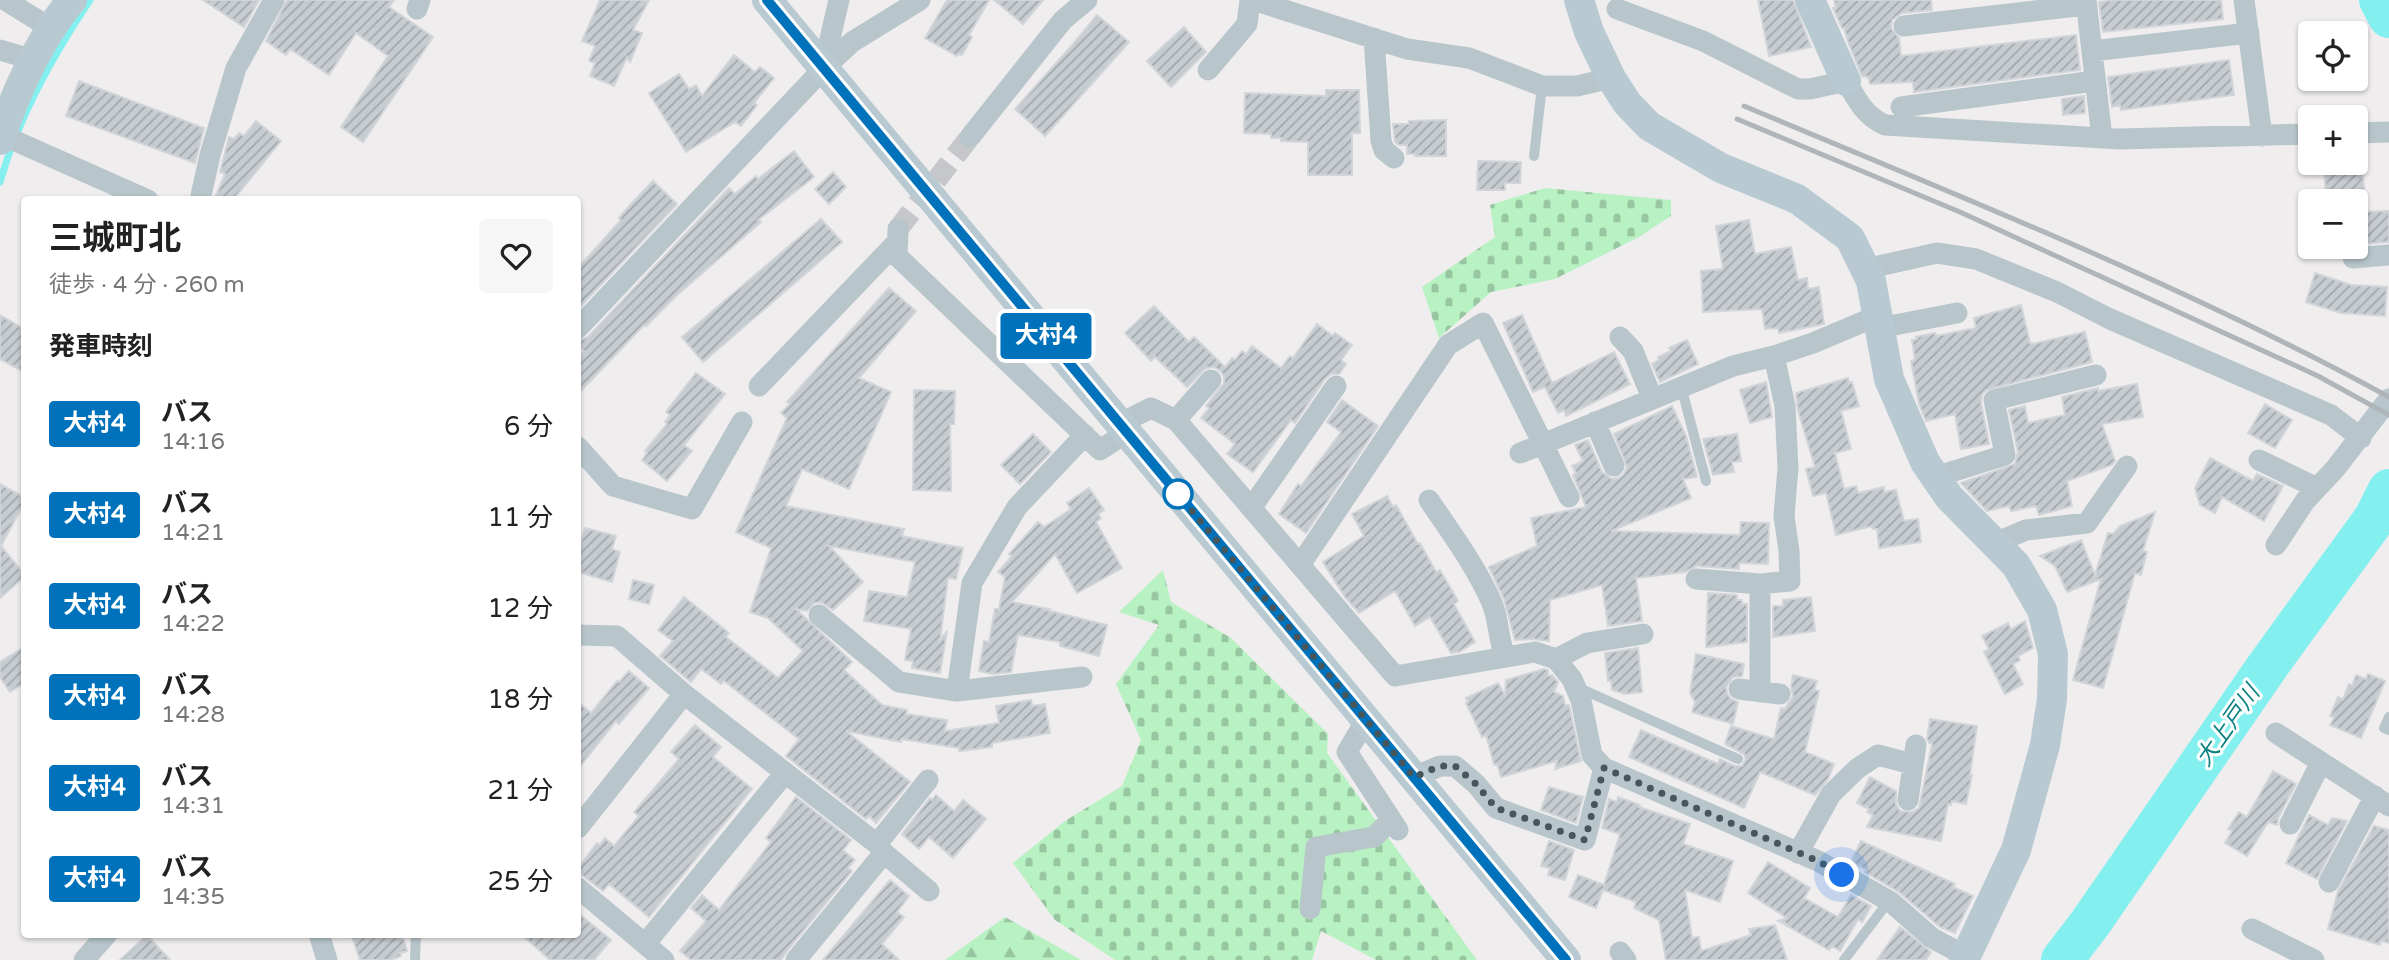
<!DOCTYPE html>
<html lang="ja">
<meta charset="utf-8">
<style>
body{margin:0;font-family:"Varela Round","Noto Sans JP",sans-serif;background:#f6f6f6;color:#222;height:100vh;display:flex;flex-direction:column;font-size:26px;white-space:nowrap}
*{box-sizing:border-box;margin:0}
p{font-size:23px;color:#767676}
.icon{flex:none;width:38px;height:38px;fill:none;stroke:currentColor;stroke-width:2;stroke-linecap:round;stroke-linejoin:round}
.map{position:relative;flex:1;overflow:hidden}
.panel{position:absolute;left:21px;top:196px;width:560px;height:742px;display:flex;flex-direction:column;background:#fff;border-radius:7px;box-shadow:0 2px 5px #0004}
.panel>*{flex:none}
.badge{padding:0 14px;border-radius:5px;font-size:24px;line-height:46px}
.controls{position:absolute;left:2298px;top:21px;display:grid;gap:14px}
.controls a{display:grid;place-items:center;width:70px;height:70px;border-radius:7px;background:#fff;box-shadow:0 2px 5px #0004;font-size:35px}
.you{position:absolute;width:35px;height:35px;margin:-18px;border:5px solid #fff;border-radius:50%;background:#1a73e8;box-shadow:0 0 0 10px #1a73e833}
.map>.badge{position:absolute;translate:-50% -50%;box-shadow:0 0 0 4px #fff}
h2{padding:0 28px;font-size:26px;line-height:63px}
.round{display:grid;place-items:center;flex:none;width:74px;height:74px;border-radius:7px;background:#f6f6f6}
.head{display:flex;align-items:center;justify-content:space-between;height:119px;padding:0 28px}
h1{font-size:33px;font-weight:700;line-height:52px}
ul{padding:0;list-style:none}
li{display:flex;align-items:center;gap:21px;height:91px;padding:0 28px}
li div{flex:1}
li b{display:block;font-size:26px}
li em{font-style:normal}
li .badge{min-width:77px;font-weight:700;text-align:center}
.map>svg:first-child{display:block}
</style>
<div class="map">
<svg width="2389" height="960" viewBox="0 0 2389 960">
<defs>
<pattern id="forest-firs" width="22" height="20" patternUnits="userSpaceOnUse" patternTransform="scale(1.75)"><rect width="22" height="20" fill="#b8f1c2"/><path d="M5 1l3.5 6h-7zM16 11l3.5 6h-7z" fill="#97c6a1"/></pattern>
<pattern id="cemetery-stones" width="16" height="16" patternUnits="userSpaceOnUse" patternTransform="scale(1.75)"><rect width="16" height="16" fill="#b8f1c2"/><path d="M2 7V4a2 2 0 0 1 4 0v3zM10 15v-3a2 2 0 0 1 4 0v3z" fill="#97c6a1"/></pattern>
<pattern id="building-hatch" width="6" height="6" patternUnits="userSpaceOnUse" patternTransform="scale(1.75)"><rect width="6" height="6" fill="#c7ccd1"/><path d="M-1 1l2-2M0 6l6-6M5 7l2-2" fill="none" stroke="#a3a8ad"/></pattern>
</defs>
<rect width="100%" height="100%" fill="#f0edee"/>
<path fill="url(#forest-firs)" d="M1005 917 1081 960H945Z"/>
<path fill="url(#cemetery-stones)" d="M1545 188 1671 200V216L1639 237 1555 279 1491 292 1439 338 1422 287 1495 237 1490 205Z
M1163 570 1171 602 1231 638 1328 734 1327 753 1477 960H1376L1321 931 1312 960H1115L1055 920 1013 863 1065 821 1122 786 1141 740 1116 684 1159 625 1119 612Z"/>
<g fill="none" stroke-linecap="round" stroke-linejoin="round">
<path stroke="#83f0ef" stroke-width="7" d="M0 182C19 116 52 57 90 0"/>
<path stroke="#83f0ef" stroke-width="42" d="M2380 0 2389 17
M2062 960 2091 922 2269 664 2375 518 2389 490"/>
</g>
<path fill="url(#building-hatch)" stroke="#d1d5d9" stroke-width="2" d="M203 0H259L244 27Z
M287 0H394L389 7 433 37 363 142 341 127 388 56 356 33 329 75 290 49 286 55 266 41Z
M600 0H649L633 30 642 33 630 62 627 57 614 86 590 76 595 63 589 61 595 46 582 41Z
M947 0H989L969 35 972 37 962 55 959 54 957 56 925 38Z
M994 0H1043L1023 24Z
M1758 0H1793L1811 47 1769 56Z
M1834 0H1931L1932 10 1902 13 1892 20 1891 28 1899 38 1901 56 2076 35 2080 70 1914 92 1913 82 1870 84 1868 77 1862 76 1848 42 1844 28H1842L1833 8 1836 7Z
M2114 0H2221L2223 19 2103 32 2099 2Z
M1097 15 1129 42 1045 136 1015 109 1074 43Z
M1184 27 1206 52 1171 87 1147 61Z
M734 55 755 72 760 67 774 78 754 103 757 105 741 126 735 122 686 152 649 93 679 74 689 89 696 85 702 96Z
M2229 60 2234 95 2121 110 2120 105 2112 107 2108 77Z
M79 81 204 128 195 163 66 116Z
M1326 90H1359L1360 133H1352V175H1308V142L1281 141V138H1271V134L1244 133 1245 93 1326 96Z
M2084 96 2085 113 2063 115 2062 99Z
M1446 120V156H1415V154H1407V145H1399L1395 142 1393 124H1409V121Z
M256 121 281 141 233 200H214L225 174 220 172 229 137 234 139 239 133 244 136Z
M794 151 814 177 758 220 761 222 676 296 646 326 644 325 578 394V358L584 351 578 346V341L588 337 729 188 735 194 756 176 758 179Z
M1478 161 1521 162 1520 183H1505V190H1477Z
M2324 163H2362L2365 201H2326Z
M833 172 846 187 829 204 815 189Z
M653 181 677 204 578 309V268L621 220 619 218 630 205Z
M2389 211V242L2359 244 2358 212Z
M821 219 842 242 703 362 682 337Z
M1749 220 1755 254 1791 247 1798 280 1807 278 1808 289 1819 287 1824 324 1779 333 1778 328 1765 329 1762 309 1703 312 1701 271 1723 269 1716 226Z
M2315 273 2351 285 2387 287 2385 316 2341 313 2306 302Z
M889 288 916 311 859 378 891 392 849 489 802 469 786 506 904 529 902 536 963 548 956 579 948 578 940 640 947 631 940 673 912 668 913 661 905 660 911 629 864 621 869 591 907 597 915 562 829 546 863 582 833 610 821 602 814 603 807 611 796 609 852 662 844 670 882 705 907 710 906 714 947 720 945 731 999 723 996 706 1031 700 1032 706 1045 704 1050 733 992 743V747L959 751V748L901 739V742L846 731 910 782 876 823 869 816 866 819 786 756 799 739 724 681 721 684 701 669 691 682 660 656 673 641 658 630 684 597 729 633 726 637 778 678 803 651 768 618 750 612 771 548 736 532 787 418 781 413 790 404 787 402Z
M2021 305 2030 343 2032 344 2085 332 2092 362 1986 390 1982 395 1981 403 1989 444 1961 449 1955 414 1926 421 1919 404 1911 361 1915 360 1912 340 1917 339 1916 337 1935 333 1936 336 1976 328 1974 318Z
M1154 306 1189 342 1194 337 1225 367 1232 358 1235 360 1242 351 1246 354 1252 346 1281 368 1290 356 1293 358 1317 324 1333 336 1335 333 1352 345 1341 360 1346 364 1339 374H1331L1325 379 1295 423 1291 420 1253 472 1227 454 1235 444 1201 418 1209 408 1206 406 1224 383V376L1220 371 1214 367 1206 368 1187 387 1155 357 1151 361 1125 333Z
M0 315 24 329V372L0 359Z
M1522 315 1552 383 1614 352 1630 384 1566 416 1564 410 1558 413 1545 387 1533 392 1503 323Z
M1687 340 1698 364 1660 382 1652 364 1659 360 1658 357 1671 351 1669 348Z
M696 373 725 394 684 445 692 451 667 481 642 460 647 453 645 451 667 424 665 422 670 415 666 412Z
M1848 378 1849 383 1852 382 1859 406 1841 411 1851 449 1835 453 1844 489 1856 486 1858 493 1884 487V492L1896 490 1904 521 1918 519 1921 542 1879 548 1877 529H1873L1872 526 1836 535 1826 493 1813 496 1806 469 1815 467 1798 411 1796 393Z
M1766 382 1772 417 1750 423 1740 390Z
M2137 384 2143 417 2102 424 2115 461 2112 465 2067 481 2072 506 2039 515 2036 506 2011 511 2009 506 1987 511 1961 483 2015 464 2018 452 2009 410 2025 406 2028 423 2065 415 2062 397 2098 388V391Z
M914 390 955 391 954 424H950L951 491 913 490Z
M1342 400 1378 426 1306 533 1279 514 1298 484 1301 486 1341 432 1327 422Z
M2265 404 2292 420 2275 448 2248 433Z
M1672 406 1686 436 1697 477 1683 479 1691 498 1611 531 1740 535 1741 522 1769 523 1768 564 1739 563V569L1696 566 1685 572 1636 578 1642 621 1608 626 1602 585 1550 600 1549 641 1533 639 1515 640 1504 599 1489 567 1537 546 1531 518 1586 507 1573 475 1576 473 1572 466 1583 461 1575 445 1588 440 1602 472 1612 479 1619 478 1624 474 1627 467 1614 434Z
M1033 434 1051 452 1020 484 1001 465Z
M1737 434 1741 461 1732 462 1734 472 1713 475 1703 439Z
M2210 458 2253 481 2257 474 2283 486 2264 521 2222 497 2215 513 2200 505 2195 488Z
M0 484 24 497V503L1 546 24 574V577L0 598Z
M1089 488 1104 510 1098 514 1101 518 1096 522 1122 568 1077 593 1055 554 1012 602 1049 609 1046 610 1107 625 1099 656 1060 646V642L1018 635 1011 672 993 674 979 671 984 641 989 642 995 609H999L1005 577 998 572 1012 556 1009 554 1038 522 1044 527 1071 509 1067 503Z
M1387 496 1393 507 1396 505 1418 544 1420 543 1436 572 1440 570 1458 601 1454 604 1475 642 1459 652 1451 653 1430 617 1415 626 1395 591 1359 613 1345 597 1323 562 1364 536 1352 514Z
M2155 512 2143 551 2147 552 2141 575 2135 573 2103 688 2073 680 2101 579 2067 592 2055 566 2040 556 2081 540 2095 575 2108 533 2113 534 2120 526Z
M585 528 616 536 612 549 620 552 612 582 578 572V553Z
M633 580 654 585 649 604 629 599Z
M1708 593 1737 595V600H1742V604H1747V642L1706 647Z
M1811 597 1815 631 1773 637V606H1783V600Z
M2025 621 2033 648 2018 656 2020 660 2013 664 2023 684 2005 694 1984 652 1989 649 1982 636 2008 623 2011 629Z
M24 647V683L10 692 0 677V662Z
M1638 648 1642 692 1625 694 1612 690 1611 680 1608 681 1605 653Z
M1696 654 1744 664 1742 676 1733 677 1726 687 1727 693 1731 699 1738 702 1733 724 1692 712 1695 702 1690 693Z
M1544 669 1548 670V676L1552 675 1558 682 1554 692 1563 696 1565 705H1569L1581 761 1555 769 1557 761 1501 777 1497 764 1494 765 1486 735 1482 737 1466 703 1468 702 1466 698 1498 683 1505 695 1506 680Z
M629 671 649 688 619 724 616 721 578 769V702L591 713 617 681 619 682Z
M2368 674 2385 681 2361 738 2330 725 2334 718 2330 716 2338 697 2343 699 2349 684 2352 686 2356 675 2366 679Z
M1793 675 1817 681 1814 690 1819 691 1805 752 1834 764 1828 779 1815 795 1760 772 1744 808 1629 757 1641 730 1718 764 1720 759 1735 766H1742L1746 759 1744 754 1725 744 1731 726 1774 739 1781 708 1785 709 1793 696 1791 687Z
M1930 719 1977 726 1970 775H1972L1966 804 1952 801 1951 805 1948 804 1941 841 1867 827 1873 815 1867 812 1869 809 1857 803 1870 777 1896 791V804L1900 811 1912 812 1919 808 1932 744 1929 743 1927 739Z
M695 725 721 747 713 757 752 789 649 917 609 884 603 891 578 872V868L597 843 600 845 605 838 614 846 639 816 634 812 679 759 671 752Z
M2273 771 2296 784 2278 818 2277 825 2268 822 2247 856 2225 843 2232 831 2228 829 2239 812 2247 817Z
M1549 787 1583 797 1576 823 1541 810Z
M936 795 954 811 963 800 986 819 953 858 929 837 919 849 902 834 930 798 932 800Z
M796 797 851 840 843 850 855 860 848 868 852 871 786 952 781 960H691L680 951 706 921 691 908 702 895 719 910 771 842 766 838Z
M1618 797 1640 805 1639 807 1690 824 1683 844 1733 861 1720 902 1685 890 1692 938 1699 937 1701 951 1751 935 1749 929 1775 925 1787 960H1666L1659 920 1634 908 1636 902 1603 890 1596 908 1569 897 1578 875 1604 885 1620 834 1602 828 1609 799 1617 802Z
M2309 815 2328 825 2332 818 2347 821 2317 879 2286 863Z
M2374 826 2389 830V943L2381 941 2380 945 2328 929 2338 891Z
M1549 841 1574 850 1565 880 1548 875 1550 868 1541 866Z
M1861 841 1955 884 1953 887 1973 896 1955 933 1940 927 1899 892 1865 872 1867 870 1851 862Z
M1768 862 1810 888 1804 898 1838 917 1851 895 1871 906 1862 922 1858 919 1840 951 1832 946 1829 950 1784 924H1787L1778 921 1787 918 1748 893Z
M890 880 909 896 897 912 904 917 882 944 899 960H823Z
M578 913 611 940 594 960H550L521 934H578Z
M1900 927 1931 952 1926 960H1877Z
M351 934H402L407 951 400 953 401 956 391 960H360Z
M147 935 170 960H120Z"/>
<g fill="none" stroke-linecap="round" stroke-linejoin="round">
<path stroke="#c5c7ca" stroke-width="21" stroke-dasharray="21 10" stroke-linecap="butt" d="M898 229 970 137"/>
<path stroke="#b8c6cc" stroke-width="10" d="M1534 156 1542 86
M1681 386 1706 481
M1577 687 1738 759
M2389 717 2384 728 2389 730
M415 960 416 934
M1844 960 1889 901"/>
<path stroke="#b8c6cc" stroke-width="21" d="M5 0 52 29
M1253 0 1407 49 1469 58 1542 86H1577L1611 78
M2086 0 2102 138
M2244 0 2262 136
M417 9 420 0
M1617 9 1703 41 1798 89H1810L1846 81C1857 100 1864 115 1885 125L2119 139 2310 134
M1904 26 2086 5
M1374 38 1381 141 1384 150 1394 158
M0 50 34 60
M2092 51 2249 33
M823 69 839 0
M1208 70 1247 24 1250 0
M1901 107 2095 81
M2356 133 2389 132
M2 135 148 200
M970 137 1063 20 1087 0
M200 200 210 155 236 68 274 0
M898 229 897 256 1100 450 1126 433
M2353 258 2389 255
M1865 269 1937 253 1976 259 2057 292 2110 319 2331 415 2361 438
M578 328 823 69 852 42 920 0
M1879 328 1957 313
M1620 337 1633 351 1652 398
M759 386 898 241
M1176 420 1211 380
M1595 422 1614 466
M1119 424 1151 408 1176 420 1395 676 1535 652 1556 659 1572 679 1581 700 1592 755 1604 768 1818 861 1891 902 1932 938 1966 956
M578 447 613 486 692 509 742 422
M2259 460 2317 488
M1935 477 2005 455 1994 400 2096 375
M1569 497 1543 444 1733 366 1774 356 1813 343 1877 316
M1429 500C1451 533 1476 566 1492 603 1499 620 1498 639 1505 656
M1252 507 1336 386
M1995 543 2026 530 2087 523 2127 466
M2276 545 2305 501 2335 469 2389 399
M1300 565 1448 345 1483 323 1543 444 1520 453
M1696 579 1760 584
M819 615 899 682 957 691 972 583 1017 507 1085 435
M578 635 617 636 684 694 877 844 884 853 796 960
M1556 659 1587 643 1643 634
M1739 689 1780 694
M957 691 1082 677
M1760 692V584L1790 581 1789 551 1784 516 1788 468 1785 406 1774 356
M1366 720 1347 752 1398 830
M2276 733 2389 806
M1414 777 1440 766H1455L1476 784 1496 808 1585 840 1604 768
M1908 800 1916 745
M2290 824 2321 762
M578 828 684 694
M877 844 928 780
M884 853 929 891
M1798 853 1831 794 1858 768 1878 755 1912 764
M2329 882 2375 796
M578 888 664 960
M1310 909 1316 847 1374 837 1391 820
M2252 929 2314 960
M319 934 327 960
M645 944 785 773
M1620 952 1626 960
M84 960 107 934"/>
<path stroke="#b8c9d1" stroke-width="30" d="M767 0 1566 960
M1579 0 1589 32 1611 78 1627 103 1649 126 1721 168 1797 199 1850 238 1871 281 1889 379 1925 462 1949 497 2016 565 2042 610 2053 654 2052 699 2045 745 2016 850 1964 960
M1810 0 1846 81
M0 140C14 95 41 36 72 0"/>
<path stroke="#afb5b8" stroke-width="5" d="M1744 106C1961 197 2182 284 2389 397
M1737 119 1960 212 2318 376 2389 415"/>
</g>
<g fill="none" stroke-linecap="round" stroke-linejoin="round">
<defs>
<path id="line" d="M767 0 1566 960"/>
</defs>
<use href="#line" stroke="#fff" stroke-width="16"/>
<use href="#line" stroke="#0072bc" stroke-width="10"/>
<path stroke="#45565c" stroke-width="7" stroke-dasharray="0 12.6" d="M1178 494 1177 493 1414 777 1440 766H1455L1476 784 1496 808 1585 840 1604 768 1818 861 1842 875"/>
</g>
<circle fill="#fff" stroke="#0072bc" stroke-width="3.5" cx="1178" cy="494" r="14"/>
<g text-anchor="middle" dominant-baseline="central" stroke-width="6" stroke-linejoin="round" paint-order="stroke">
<g font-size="23" font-style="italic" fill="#08807f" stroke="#fff">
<text transform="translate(2228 726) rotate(-55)">大上戸川</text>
</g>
</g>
</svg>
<div class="controls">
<a><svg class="icon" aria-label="locate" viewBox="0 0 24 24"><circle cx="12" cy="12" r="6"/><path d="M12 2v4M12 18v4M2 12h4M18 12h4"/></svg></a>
<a>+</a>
<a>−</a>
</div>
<div class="you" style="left:1842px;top:875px"></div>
<b class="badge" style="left:1046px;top:336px;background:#0072bc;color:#fff">大村4</b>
<section class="panel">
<div class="head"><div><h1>三城町北</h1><p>徒歩 · 4 分 · 260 m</p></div><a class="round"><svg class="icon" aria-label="heart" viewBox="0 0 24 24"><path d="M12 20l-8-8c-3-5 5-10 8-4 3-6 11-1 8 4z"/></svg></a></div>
<h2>発車時刻</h2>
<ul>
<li><span class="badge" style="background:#0072bc;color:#fff">大村4</span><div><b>バス</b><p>14:16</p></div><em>6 分</em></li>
<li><span class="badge" style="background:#0072bc;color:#fff">大村4</span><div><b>バス</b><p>14:21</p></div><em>11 分</em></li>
<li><span class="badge" style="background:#0072bc;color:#fff">大村4</span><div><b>バス</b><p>14:22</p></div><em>12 分</em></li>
<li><span class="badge" style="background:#0072bc;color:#fff">大村4</span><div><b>バス</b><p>14:28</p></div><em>18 分</em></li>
<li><span class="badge" style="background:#0072bc;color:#fff">大村4</span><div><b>バス</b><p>14:31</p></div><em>21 分</em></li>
<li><span class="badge" style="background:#0072bc;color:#fff">大村4</span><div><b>バス</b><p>14:35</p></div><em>25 分</em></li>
</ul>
</section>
</div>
